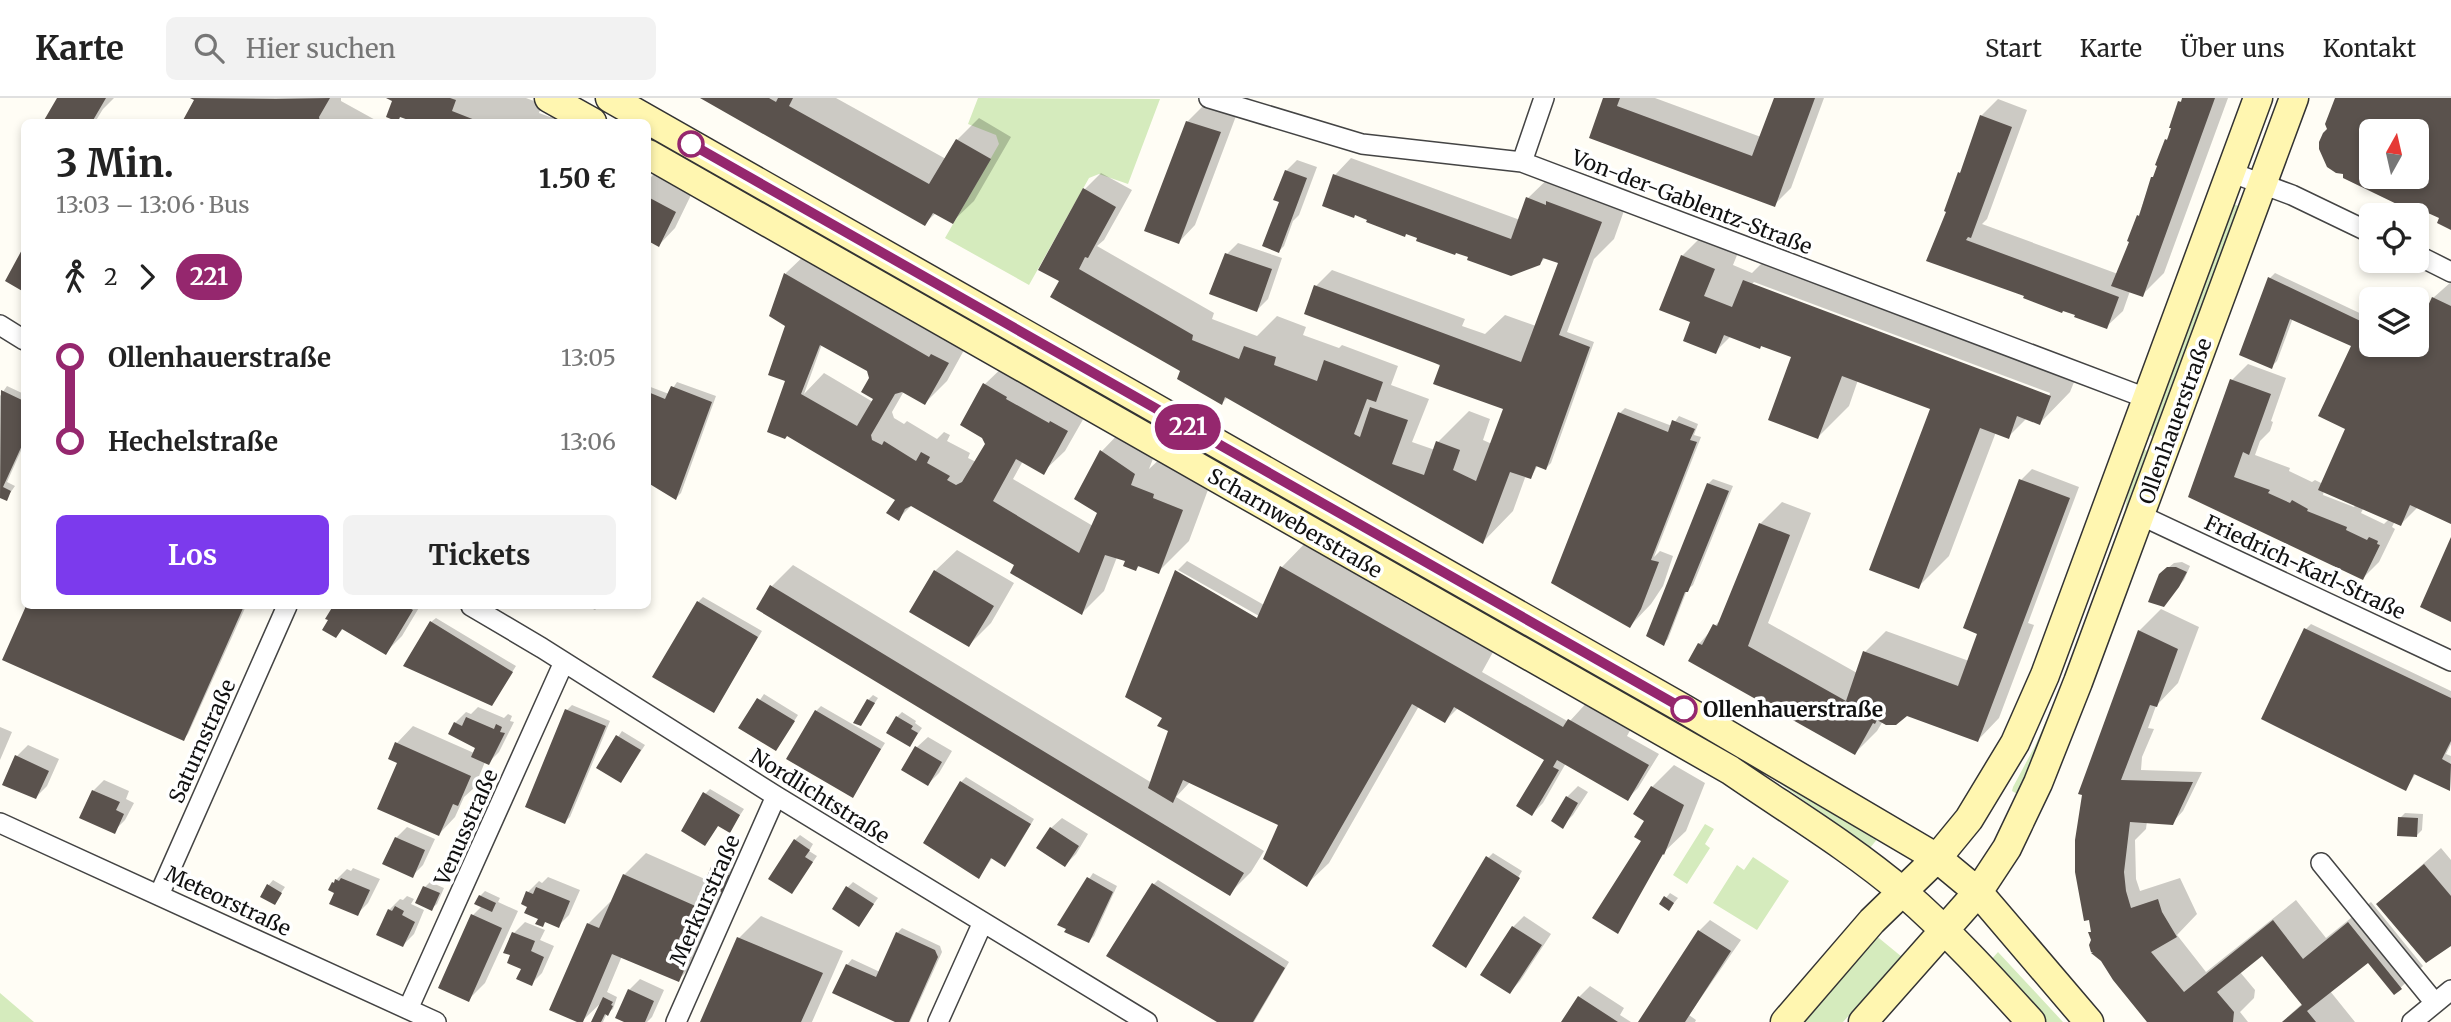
<!DOCTYPE html>
<html lang="de">
<meta charset="utf-8">
<style>
body{margin:0;font-family:Merriweather,serif;background:#f2f2f2;color:#222;height:100vh;display:flex;flex-direction:column;font-size:26px;white-space:nowrap}
*{box-sizing:border-box;margin:0}
p{font-size:23px;color:#767676}
.icon{flex:none;width:38px;height:38px;fill:none;stroke:currentColor;stroke-width:2;stroke-linecap:round;stroke-linejoin:round}
.map{position:relative;flex:1;overflow:hidden}
.sheet{position:absolute;left:21px;top:21px;width:630px;height:490px;display:flex;flex-direction:column;background:#fff;border-radius:10px;box-shadow:0 4px 10px #0003}
.sheet>*{flex:none}
.badge{padding:0 14px;border-radius:23px;font-size:24px;line-height:46px}
.needle{width:46px;rotate:8deg}
.tools{position:absolute;left:2359px;top:21px;display:grid;gap:14px}
.tools a{display:grid;place-items:center;width:70px;height:70px;border-radius:10px;background:#fff;box-shadow:0 4px 10px #0003;font-size:35px}
.map>.badge{position:absolute;translate:-50% -50%;box-shadow:0 0 0 4px #fff}
.legs{display:flex;align-items:center;gap:10px;height:77px;padding:0 35px;font-size:23px}
.legs p{margin-inline-start:auto}
.headline{display:flex;align-items:center;justify-content:space-between;height:119px;padding:0 35px}
h1{font-size:38px;font-weight:700;line-height:52px}
.button{display:flex;gap:14px;margin-top:auto;padding:14px 35px}
.button a{flex:1;height:80px;border-radius:10px;background:#7c3aed;color:#fff;font-size:28px;font-weight:700;line-height:80px;text-align:center}
.button a+a{background:#f2f2f2;color:#222}
ul{padding:0 35px;list-style:none}
li{display:flex;align-items:center;gap:24px;height:84px;font-size:26px}
li i{display:grid;place-items:center;width:10px;height:100%;margin:0 9px;background:currentColor}
li i::after{content:'';width:18px;height:18px;margin:-9px;border:5px solid;border-radius:50%;background:#fff}
li p{margin-inline-start:auto}
li:first-child i{background:linear-gradient(#0000 50%,currentColor 0)}
li:last-child i{background:linear-gradient(currentColor 50%,#0000 0)}
header{display:flex;align-items:center;gap:42px;box-sizing:border-box;height:98px;padding:0 35px;background:#fff;border-bottom:2px solid #e0e0e0}
header strong{font-size:33px}
nav{display:flex;gap:38px;margin-inline-start:auto;font-size:24px}
.search{width:490px;height:63px;background:#f2f2f2;display:flex;align-items:center;gap:18px;box-sizing:border-box;padding:0 24px;border-radius:10px;color:#767676;font-size:26px}
.map>svg:first-child{display:block}
</style>
<header>
<strong>Karte</strong>
<div class="search"><svg class="icon" aria-label="search" viewBox="0 0 24 24"><circle cx="10" cy="10" r="6"/><path d="M15 15l6 6"/></svg>Hier suchen</div>
<nav><a>Start</a><a>Karte</a><a>Über uns</a><a>Kontakt</a></nav>
</header>
<div class="map">
<svg width="2451" height="924" viewBox="0 0 2451 924">
<rect width="100%" height="100%" fill="#fffdf5"/>
<path fill="#d5ebbd" d="M978 0 1160 1 1128 86 1099 76 1089 80 1029 187 945 140 999 46 996 37 968 26Z
M2234 106 2238 108V114L2156 340 2145 335Z
M807 128 986 228 983 235 806 133Z
M1002 237 1342 431 1338 437 998 243Z
M2139 350 2151 354 2071 574 2019 697 2012 693 2013 689 2035 648 2059 594 2125 412 2131 374Z
M1382 455 1725 647 1878 740 1870 750 1764 674 1741 667 1380 457Z
M1705 726 1714 731 1705 746 1710 750 1687 786 1673 777Z
M1753 759 1789 783 1757 832 1713 805 1737 767 1744 772Z
M1874 836 1902 859 1843 924H1797Z
M1998 854 2063 924H2046L1990 863Z
M0 895 34 924H0Z"/>
<path fill="#0003" fill-rule="evenodd" d="M59 0H114L103 11 95 24H47Z
M193 0H341V3L379 24H184L196 2Z
M395 0H526L542 6 539 15 550 19 556 12 578 24H419L401 18Z
M703 0H836L946 61 957 42 979 20 1011 39 974 103 952 124 936 115 924 126Z
M1605 0H1655L1761 39 1776 0H1824L1791 90 1774 107 1591 39Z
M2184 0H2228L2164 175 2142 197 2130 193 2123 213 2106 229 2077 216 1928 162 1948 112 1981 18 1998 1 2027 12 1987 121 1982 126 2118 176 2152 80 2156 76 2166 42 2170 38 2180 4Z
M2337 0H2451V130L2441 119 2410 105 2406 109 2345 79 2329 31ZM2371 33H2417V79H2371Z
M1204 7 1236 18 1195 127 1179 144 1187 24Z
M1351 60 1520 122 1528 100 1559 70 1576 76 1579 74 1631 93 1614 141 1594 161 1567 234 1594 244 1551 365 1546 370 1538 367 1531 379 1526 377 1513 413 1483 444 1228 299 1222 305 1182 272 1061 182 1085 91 1101 75 1132 92 1104 142 1097 148 1214 215 1212 221 1257 238 1277 218 1306 229 1303 237 1339 250 1342 247 1398 268 1391 287 1429 301 1412 344 1435 352 1438 344 1469 313 1490 321 1483 342 1492 346 1505 310 1316 188 1332 172 1465 221 1462 228 1485 236 1505 217 1536 228 1560 164 1546 159 1539 166 1470 158 1419 139 1335 77Z
M1297 62 1317 69 1299 117 1293 123 1284 148 1279 153 1281 103 1286 73Z
M654 76 691 97 675 130 659 147 650 142 648 149V82Z
M1713 127 1744 140 1733 167 1752 175 1775 152 2081 267 2070 294 2040 325 2027 320 2008 339 1996 334 1949 458 1918 489 1932 310 1858 282 1849 308 1818 339 1793 258 1731 238 1715 254 1692 223 1682 158ZM1754 184 2050 295 2049 299 1751 187Z
M1238 145 1282 160 1268 201 1257 212 1227 156Z
M808 154 969 243 947 283 925 305 904 293 892 314 894 320 904 326 907 323 937 341 944 334 950 337 947 343 970 355 968 360 976 364 987 346 985 286 1007 265 1089 311 1065 353 1043 374 1023 363 1013 381 1093 428 1099 414 1076 400 1102 353 1123 331 1156 353 1149 371 1163 358 1212 381 1189 443 1158 474 1140 467 1136 471 1127 462 1117 459 1104 493 1082 515 1017 467 912 407 899 420 897 401 788 282 787 228 771 217 786 175ZM822 246 868 272 876 300 873 304 824 275 804 296Z
M2275 175 2368 219 2371 216V247H2417V224L2421 226 2433 200 2451 184V424L2418 409 2401 426 2395 423 2392 429 2395 431 2379 464 2363 480 2190 398 2232 282 2248 266 2286 280 2271 323 2273 324 2270 333 2260 343 2255 357 2290 370 2289 373 2312 384 2315 382 2323 386 2352 323 2356 240 2293 220 2277 263 2272 268 2270 180ZM2324 392 2356 406 2354 409 2323 397ZM2364 409 2389 421 2384 426 2361 415Z
M677 284 716 298 681 395 676 400 648 383V288L669 296Z
M7 288 24 296V346L7 384 15 388 6 401 0 398V298Z
M1625 310 1672 328 1679 318 1698 326 1694 337 1701 339 1654 459 1660 453 1673 458 1663 488 1651 506 1630 528 1620 315Z
M2032 371 2079 389 2028 525 2034 527 1999 620 1978 642 1907 616 1883 623 1877 633 1855 655 1699 546 1722 520 1760 426 1782 404 1811 415 1768 525 1857 575 1865 554 1886 533 1969 563 1980 535 1965 529 2021 382Z
M1713 381 1733 388 1693 487 1687 492 1668 541 1663 546 1708 386Z
M1312 438 1401 489 1396 500 1493 554 1482 574 1569 624 1591 600 1634 625 1627 638 1659 656 1638 690 1627 701 1566 665 1543 705 1532 716 1546 661 1458 610 1445 623 1419 608 1329 765 1307 786 1284 718 1190 684 1176 699 1264 753 1251 774 1229 796 772 488 793 467 1152 685 1259 522V518L1178 472 1187 463 1264 507 1282 469Z
M957 452 1014 485 991 525 969 547 935 473Z
M2182 464 2190 468 2184 482 2168 502 2163 474 2174 465Z
M703 499 762 533 713 613 698 504Z
M28 508H246L188 636 183 641 4 562Z
M335 508H420L402 538 386 554 344 530 336 538 327 520Z
M587 508H599L595 512Z
M2161 511 2199 529 2178 585 2156 608 2148 630 2154 631 2142 659 2141 672 2202 674 2183 713 2172 725 2147 723 2146 731 2135 742 2136 781 2140 793 2180 780 2197 816 2177 837 2206 874 2296 802 2326 840 2371 804 2423 868 2395 895 2368 862 2330 893 2355 924H2282L2303 905 2262 855 2240 874 2255 892 2254 900 2240 914 2248 924H2148L2093 842 2090 835 2093 832 2139 533Z
M436 520 516 568 492 606 431 524Z
M2311 526 2451 593V646L2446 656 2451 658 2450 691 2416 675 2406 691 2306 531Z
M764 596 798 617 776 651 741 630Z
M873 597 878 600 861 626 868 602Z
M572 607 610 623 570 719 564 724 567 612Z
M821 608 885 645 852 698 816 613Z
M478 609 504 620 508 616 512 618 510 623 514 624 499 654 488 665 485 664 474 690 464 699 455 719 439 736 399 664 397 645 413 628 474 655 477 650 455 625 466 614 471 616Z
M902 614 916 623 915 625 922 630 910 647 897 619Z
M0 629 12 634 0 662Z
M622 633 645 647 621 683 598 669Z
M928 639 952 653 939 675 928 686 917 649Z
M28 647 59 661 47 688 36 699 17 658Z
M1674 667 1705 685 1686 733 1664 754 1617 834 1644 742 1652 689Z
M966 679 1034 721 1010 762 1005 767 993 759 979 779 961 684Z
M104 682 129 693 126 701 134 705 125 722 114 733 93 693Z
M1578 688 1588 694 1573 717 1562 728 1553 723 1567 699Z
M710 691 744 711 730 732 719 726 705 746V696Z
M2405 715 2423 716 2422 732 2417 737 2400 720Z
M1062 720 1088 736 1076 756 1065 767 1051 730Z
M407 729 435 741 423 767 412 778 396 740Z
M800 737 813 746 809 753 817 758 792 794 795 742Z
M2441 750 2451 762V846L2378 806Z
M646 755 707 782 712 770 717 765 735 772 700 860 678 882 622 858 607 894 617 899 613 911 607 915 603 924H593L603 903 581 924 551 911 588 826 610 804 612 805 624 777Z
M1493 755 1522 773 1466 868 1488 760Z
M353 770 380 781 368 805 357 816 337 794 333 785 347 771 351 773Z
M1093 775 1117 788 1094 838 1089 843 1060 826Z
M548 779 580 792 569 817 558 828 540 820 530 808 528 794 539 783 542 785Z
M273 782 285 789 274 805 268 788Z
M1158 782 1289 864 1254 924H1220L1153 787Z
M430 784 444 790 437 806 431 811 425 789Z
M853 784 878 800 859 826 848 789Z
M485 793 500 800 498 804 518 813 485 885 468 902 440 889 473 817 482 808 480 798Z
M1670 795 1678 800 1669 811 1666 800Z
M407 798 414 801 411 806 424 812 414 836 403 847 389 812 400 801 403 802Z
M761 818 843 853 812 924H702L739 840Z
M1524 818 1551 836 1520 883 1510 894 1513 829Z
M1710 822 1741 842 1689 917 1696 922 1695 924H1640L1699 833Z
M525 824 545 832 540 842 554 848 542 875 531 886 512 857 506 854 514 835Z
M902 830 940 848 942 854 910 924H899L847 867 852 861 880 874 897 835Z
M640 881 664 892 652 919 647 924H628L629 892Z
M1590 888 1624 910 1620 917 1631 924H1563L1579 899Z"/>
<path fill="#5a524d" fill-rule="evenodd" d="M57 0H106L92 24H43Z
M190 0 276 1 330 0 319 19 320 24H182L194 2Z
M386 0H450L456 2 452 13 480 24H414L400 19 398 24 386 19 392 3Z
M700 0H769L776 4 778 0H793L789 8 929 86 956 41 991 61 953 126 933 115 925 128Z
M1603 0H1620L1617 8 1752 58 1774 0H1815L1775 109 1589 40Z
M2182 0H2215L2143 199 2111 188 2129 144 2127 143 2137 117 2139 118 2151 79H2153L2157 68 2155 67 2165 41 2167 42 2171 30H2169L2178 3 2181 4Z
M2335 0H2451V132L2437 125 2439 120 2408 106 2407 111 2343 80V76L2336 75 2327 69 2319 51V44L2323 35 2327 31 2325 26ZM2371 33H2417V79H2371Z
M1980 17 2012 29 1971 140 1968 139 1966 142 2119 199 2107 231 2074 219 2075 217 2063 213 2062 215 2023 200 2024 198 1926 163 1946 114 1944 113 1958 74 1960 75Z
M1186 23 1221 34 1179 146 1144 133Z
M1285 72 1307 80 1279 155 1262 148 1279 104 1273 102Z
M1333 76 1511 141 1526 99 1546 107V103L1602 124 1559 237 1590 249 1546 372 1536 368 1531 381 1510 374 1483 446 1225 299 1222 307 1177 281 1180 273 1050 199 1059 183 1038 172 1083 90 1116 109 1088 160 1085 159 1079 171 1193 237 1192 242 1239 261 1244 248 1276 259 1274 267 1317 283 1324 262 1383 284 1376 304 1367 301 1354 336 1360 339 1370 309 1408 322 1392 366 1424 377 1436 343 1460 352 1453 372 1476 383 1503 311 1433 286 1440 267 1304 216 1314 187 1521 264 1558 165 1543 160 1540 167 1511 178 1467 162 1468 159 1456 155 1455 157 1416 143 1417 140 1406 136 1405 139 1366 124 1367 122 1355 117 1354 120 1322 108Z
M648 99 676 114 659 149 648 143Z
M24 148V194L5 183Z
M1225 155 1272 171 1257 214 1209 196Z
M1681 157 1715 171 1704 198 1732 209 1743 182 2051 298 2040 327 2017 318 2009 341 1980 330 1919 491 1869 472 1930 311 1842 278 1818 341 1768 322 1791 259 1761 248 1760 251 1724 237 1716 256 1683 243 1690 224 1659 212Z
M784 175 929 259 931 256 949 265 925 307 902 294 895 296 871 337 872 342 882 347 884 343 916 363 921 354 930 359 927 365 950 378 947 382 956 387 962 384 985 346 982 340 960 327 983 285 1007 299 1006 301 1049 325 1050 323 1068 333 1044 377 1016 361 993 403 1079 455 1097 415 1074 401 1100 352 1135 376 1131 387 1154 396 1153 400 1183 412 1159 476 1138 468 1136 473 1123 468 1125 463 1105 457 1082 517 1010 475 1014 467 911 408 905 411 899 423 886 415 895 402 787 338 785 341 767 334 785 283 768 277 785 228 769 218ZM820 247 867 273 869 280 861 294 873 301 857 328 801 296Z
M2268 179 2371 228V247H2417V232L2432 199 2451 208V426L2410 407 2401 428 2318 392 2345 331 2318 318 2351 248 2290 221 2272 271 2239 257Z
M2230 281 2271 296 2249 357 2243 354 2234 379 2270 392 2268 395 2290 405 2292 402 2308 411 2307 413 2347 429 2346 432 2367 442 2369 439 2378 443 2377 446 2380 447 2363 482 2188 399Z
M671 288 712 304 676 402 648 385V294L665 301Z
M1 292 24 303V343L3 389 11 393 7 403 0 400Z
M1618 314 1668 334 1672 322 1695 331 1690 342 1697 344 1651 462 1659 464 1641 511 1630 530 1551 485Z
M2019 381 2070 400 1978 644 1907 618 1896 627H1886L1877 622 1875 626 1873 625 1855 657 1688 563 1698 545 1702 547 1713 526 1717 528 1759 425 1790 437 1748 548 1846 603 1863 553 1958 588 1977 536 1963 530Z
M1707 385 1729 393 1688 494H1685L1664 548 1646 538Z
M2451 439V524L2420 509Z
M1280 468 1563 629 1568 621 1649 667 1628 703 1557 662 1553 669 1559 672 1532 718 1516 708 1544 662 1454 609 1445 625 1412 606 1307 789 1263 761 1278 727 1183 682 1173 705 1148 690 1168 633 1157 628 1162 620 1125 599 1175 472 1257 520Z
M2167 469H2176L2187 474 2179 489 2164 509 2148 504 2159 476Z
M934 472 994 508 969 549 909 514Z
M770 487 1244 775 1230 798 756 511Z
M697 503 758 539 714 615 652 579Z
M26 508H244L184 643 2 562Z
M333 508H406L413 512 386 557 342 531 336 540 322 532 328 522 325 521Z
M430 523 513 574 492 608 403 568Z
M2304 530 2451 600V643L2442 661 2451 666 2450 693 2414 676 2406 693 2261 621Z
M2138 532 2178 551 2157 609 2150 607 2121 682 2193 684 2173 727 2130 724 2124 774 2126 793 2131 810 2158 801 2162 814 2177 839 2151 854 2184 894 2273 822 2303 861 2348 824 2402 891 2394 897 2368 865 2307 913 2316 924H2282L2302 907 2262 858 2217 894 2234 914 2233 924H2147L2113 882 2101 863 2091 855H2093L2091 854 2089 847 2091 842 2088 834H2091L2089 822 2084 823 2075 774V742L2082 697 2078 696Z
M757 600 795 623 776 653 738 630Z
M867 601 875 605 861 628 853 625Z
M565 611 606 628 565 726 525 709Z
M815 612 881 651 853 700 786 661Z
M896 618 913 628 911 631 918 635 910 649 886 635Z
M466 619 494 631 496 626 502 629 500 634 505 635 489 667 471 659 475 650 448 636 454 624 462 628Z
M616 637 641 652 621 685 596 670Z
M395 644 471 678 458 708 453 706 439 738 377 711 397 665 388 661Z
M915 648 942 664 928 688 901 672Z
M15 657 49 673 36 701 2 687Z
M960 683 1031 726 1005 769 991 760 979 781 923 745Z
M1651 688 1684 707 1664 757 1663 756 1618 836 1592 820 1641 743 1634 739 1644 723 1633 716Z
M92 692 120 704 116 712 124 716 115 736 79 720Z
M703 694 740 717 730 735 718 728 705 748 681 733Z
M1566 698 1578 705 1563 731 1551 723Z
M2398 719 2418 720 2417 739 2397 738Z
M1050 729 1079 748 1065 769 1036 750Z
M395 739 425 752 413 780 382 766Z
M794 741 810 752 805 759 813 764 792 796 768 781Z
M1486 758 1520 780 1466 870 1432 848Z
M2424 766 2451 798V848L2426 865 2376 806Z
M711 769 731 778 723 795 704 786Z
M623 776 709 814 679 884 612 856 583 924H577L549 912 587 825 599 830Z
M1087 779 1113 794 1089 845 1064 834 1066 831 1057 827Z
M341 780 370 792 358 818 329 806 334 795 328 792 332 784 334 785 335 781 339 783Z
M1152 785 1285 870 1253 924H1217L1106 858Z
M267 786 282 795 275 807 260 799Z
M423 788 440 795 432 813 415 805Z
M846 788 874 806 859 829 832 811Z
M536 789 570 803 559 830 545 824 543 829 535 826 538 821 524 815 527 809 521 806 526 793 533 796Z
M479 797 496 805 492 814 474 806Z
M1664 798 1674 805 1669 813 1659 806Z
M395 808 404 813 402 817 415 824 403 849 376 837 388 811 392 813Z
M471 816 502 830 469 904 438 890Z
M1512 828 1542 847 1510 896 1480 877Z
M1698 832 1731 853 1685 924H1638Z
M512 834 535 843 531 853 544 859 532 888 516 881 521 871 507 865 510 857 503 855Z
M896 834 935 852 938 859 909 924H895L832 895 846 866 876 879Z
M737 839 823 875 801 924H700Z
M628 891 654 903 645 924H624L615 920Z
M1578 898 1618 924H1561Z
M603 899 613 904 611 907 613 908 608 918 605 916 601 924H591Z"/>
<g fill="none" stroke-linecap="round" stroke-linejoin="round">
<defs>
<path id="minor" d="M1209 0 1362 46 1522 64 2146 300
M1522 64 1544 0
M2230 74 2292 97 2371 135
M2417 157 2451 174
M0 227 24 242
M2140 417 2451 563
M471 508 542 550 776 698 1147 924
M0 725 436 924
M2321 765 2435 905
M159 797 287 508
M408 911 564 564
M676 924 776 698
M938 924 983 824
M2412 924 2451 892"/>
<path id="secondary" d="M549 0 592 24
M610 0 1684 611 1937 760 1978 794 2089 924
M648 56 1730 672C1788 712 1850 749 1904 795 1950 835 1990 879 2031 924
M1785 924 1872 823 1937 760 1969 721 2015 645 2045 577 2258 0
M1863 924 1978 794 2007 750 2038 685 2078 584 2294 0"/>
</defs>
<use href="#minor" stroke="#444" stroke-width="22"/>
<use href="#secondary" stroke="#333" stroke-width="31"/>
<use href="#minor" stroke="#fff" stroke-width="19"/>
<use href="#secondary" stroke="#fff6b0" stroke-width="28"/>
</g>
<g fill="none" stroke-linecap="round" stroke-linejoin="round">
<defs>
<path id="line-1" d="M691 46 1684 611"/>
</defs>
<use href="#line-1" stroke="#fff" stroke-width="16"/>
<use href="#line-1" stroke="#95276e" stroke-width="10"/>
</g>
<g fill="#fff" stroke="#95276e" stroke-width="3.5">
<circle cx="691" cy="46" r="12"/>
<circle cx="1684" cy="611" r="12"/>
</g>
<g text-anchor="middle" dominant-baseline="central" stroke-width="7" stroke-linejoin="round" paint-order="stroke">
<g font-size="21" fill="#111" stroke="#fff">
<text transform="translate(1692 104) rotate(21)">Von-der-Gablentz-Straße</text>
<text transform="translate(2175 323) rotate(-70)">Ollenhauerstraße</text>
<text transform="translate(1295 425) rotate(30)">Scharnweberstraße</text>
<text transform="translate(2305 469) rotate(25)">Friedrich-Karl-Straße</text>
<text transform="translate(202 643) rotate(-66)">Saturnstraße</text>
<text transform="translate(820 698) rotate(32)">Nordlichtstraße</text>
<text transform="translate(466 729) rotate(-66)">Venusstraße</text>
<text transform="translate(705 802) rotate(-66)">Merkurstraße</text>
<text transform="translate(228 803) rotate(25)">Meteorstraße</text>
</g>
<g font-size="21" font-weight="bold" fill="#111" stroke="#fff" text-anchor="start">
<text x="1703" y="611">Ollenhauerstraße</text>
</g>
</g>
</svg>
<div class="tools">
<a><svg class="needle" viewBox="-14 -14 28 28"><path d="M0-13l5 13h-10z" fill="#e53935"/><path d="M0 13l5-13h-10z" fill="#767676"/></svg></a>
<a><svg class="icon" aria-label="locate" viewBox="0 0 24 24"><circle cx="12" cy="12" r="6"/><path d="M12 2v4M12 18v4M2 12h4M18 12h4"/></svg></a>
<a><svg class="icon" aria-label="layers" viewBox="0 0 24 24"><path d="M12 4l9 5-9 5-9-5zM3 14l9 5 9-5"/></svg></a>
</div>
<b class="badge" style="left:1188px;top:329px;background:#95276e;color:#fff">221</b>
<section class="sheet">
<div class="headline"><div><h1>3 Min.</h1><p>13:03 – 13:06 · Bus</p></div><b>1.50 €</b></div>
<div class="legs"><svg class="icon" aria-label="walk" viewBox="0 0 24 24"><circle cx="13" cy="4" r="2"/><path d="M13 8l-2 6 4 7M11 14l-3 7M7 12l3-4h3l4 4"/></svg>2<svg class="icon" aria-label="forward" viewBox="0 0 24 24"><path d="M9 5l7 7-7 7"/></svg><b class="badge" style="background:#95276e;color:#fff">221</b></div>
<ul>
<li><i style="color:#95276e"></i><b>Ollenhauerstraße</b><p>13:05</p></li>
<li><i style="color:#95276e"></i><b>Hechelstraße</b><p>13:06</p></li>
</ul>
<div class="button"><a>Los</a><a>Tickets</a></div>
</section>
</div>
